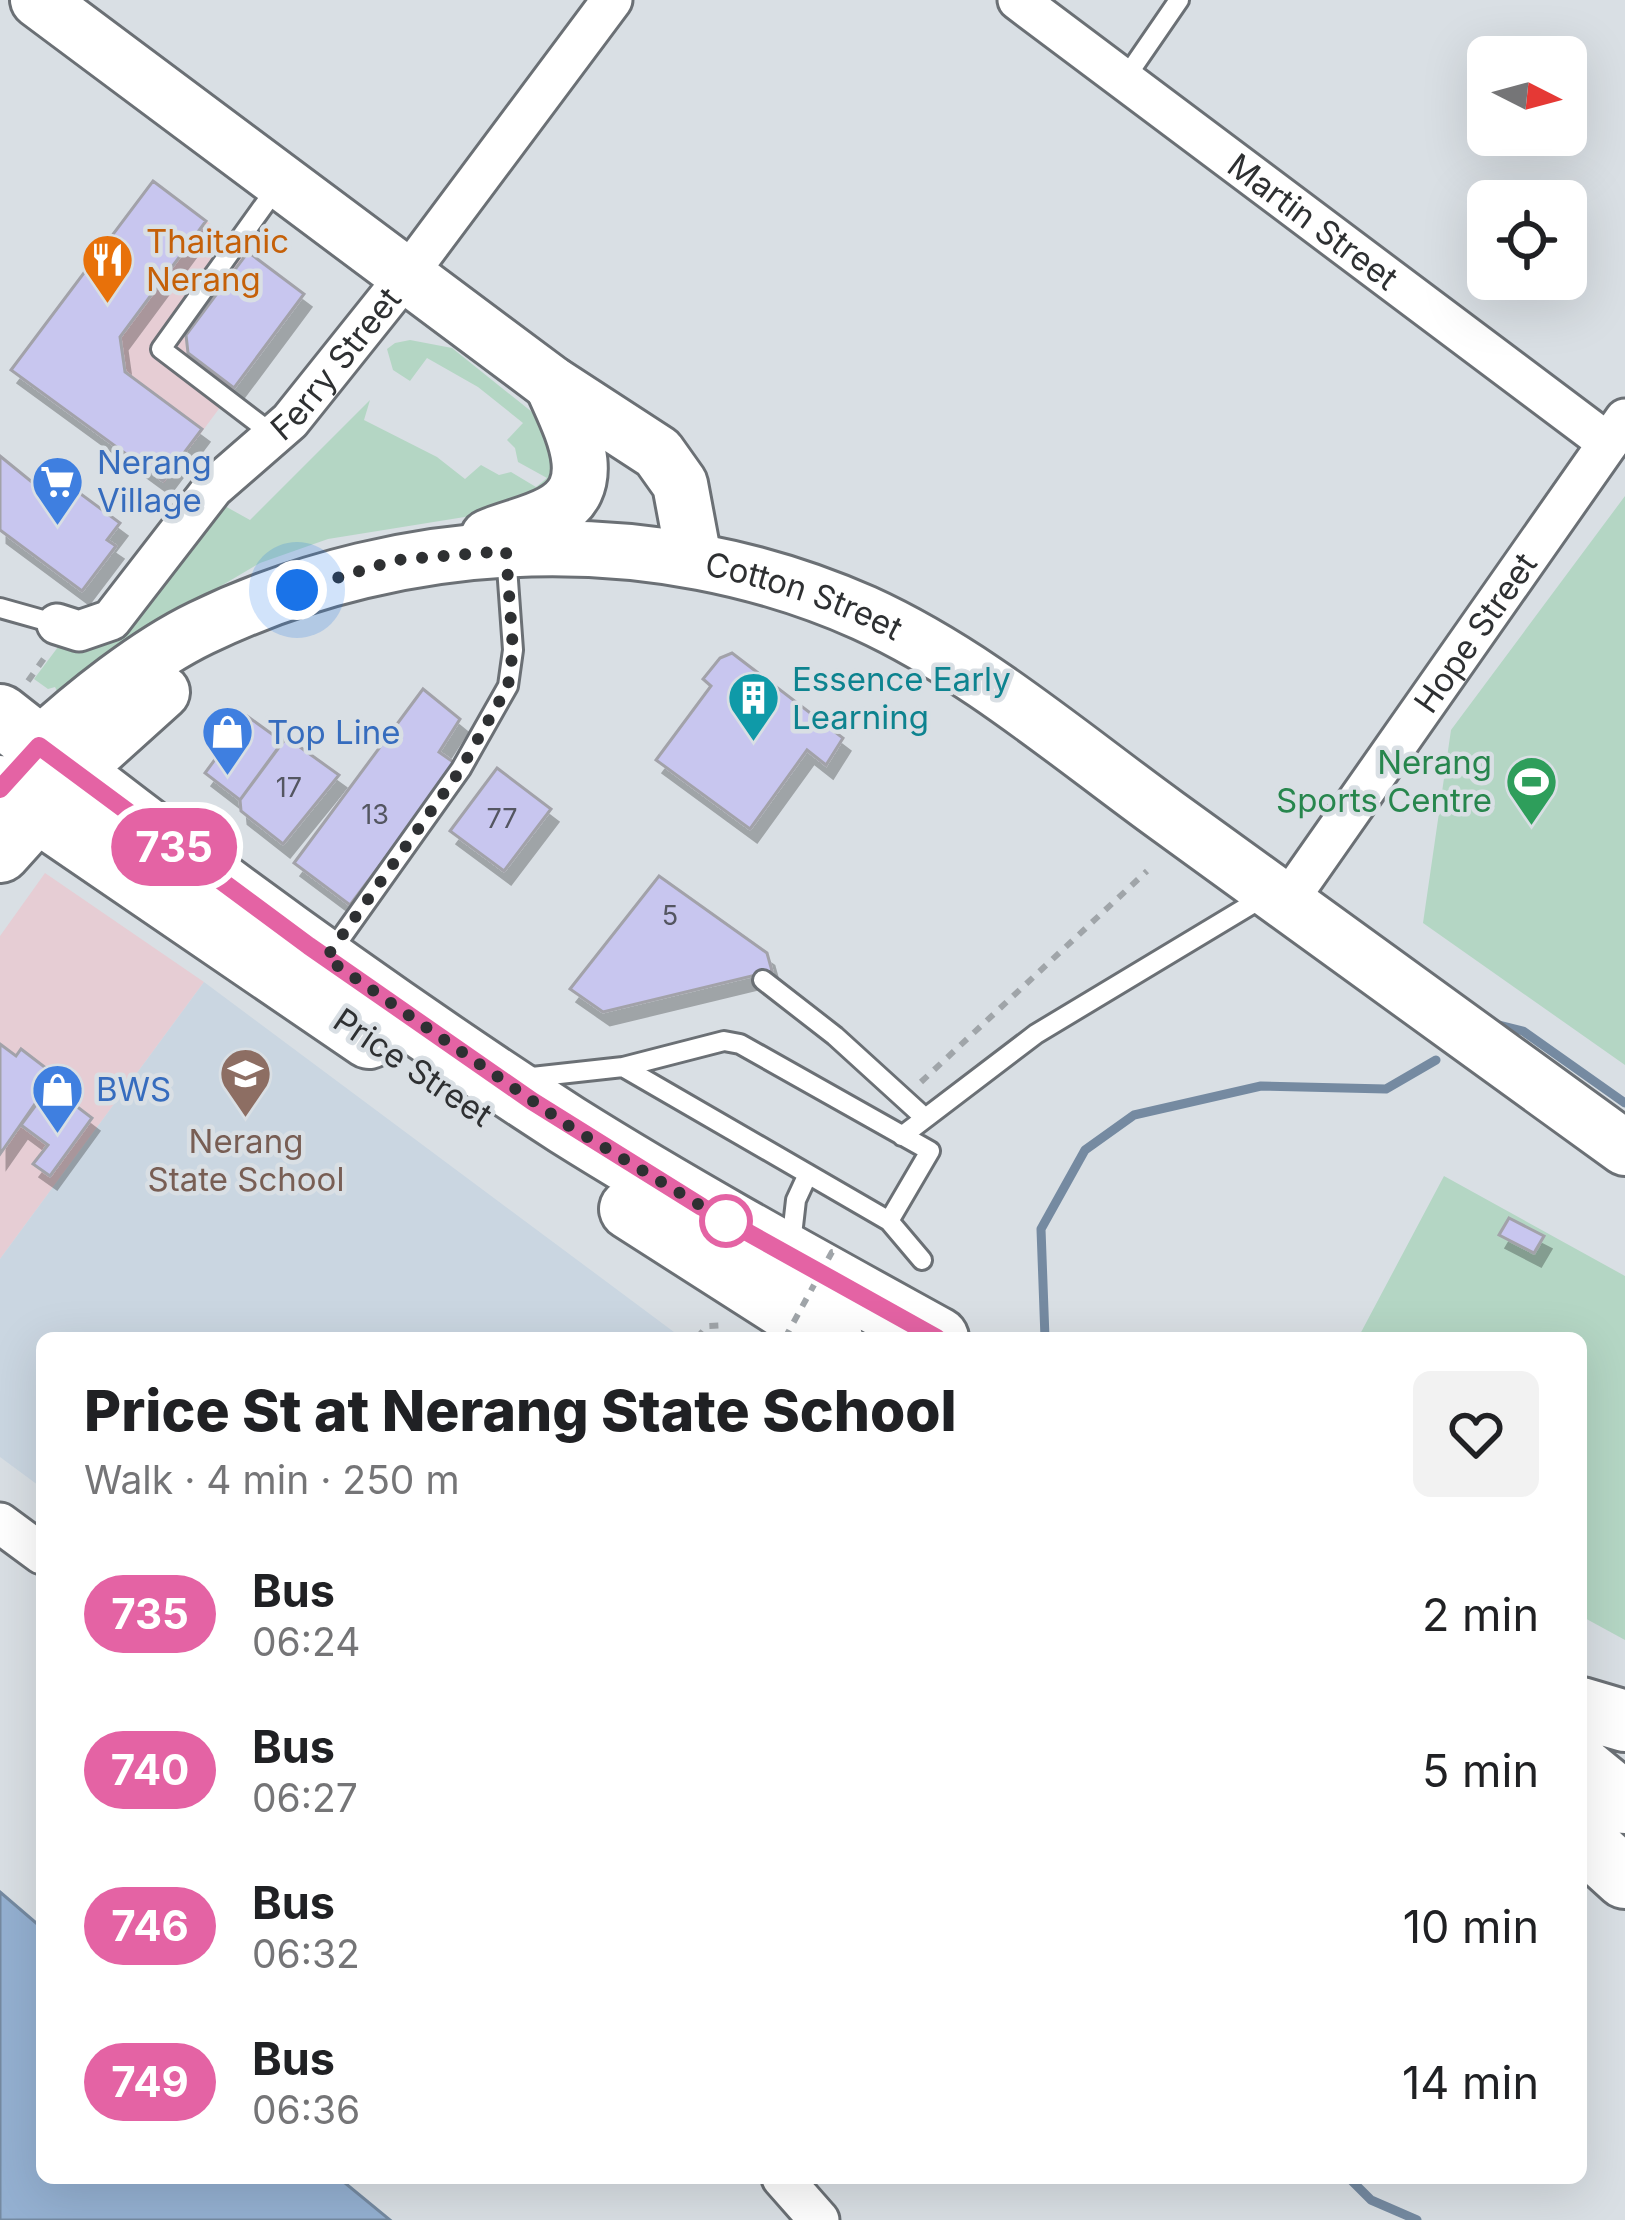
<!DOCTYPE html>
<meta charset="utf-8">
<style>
body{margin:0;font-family:Inter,sans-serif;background:#f2f2f2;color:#202124;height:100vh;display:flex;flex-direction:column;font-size:45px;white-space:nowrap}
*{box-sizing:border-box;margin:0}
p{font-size:39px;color:#757577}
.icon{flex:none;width:66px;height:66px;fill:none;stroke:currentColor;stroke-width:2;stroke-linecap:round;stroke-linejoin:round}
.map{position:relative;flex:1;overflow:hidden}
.side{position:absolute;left:36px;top:1332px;width:1551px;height:852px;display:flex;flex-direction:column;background:#fff;border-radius:18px;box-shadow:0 12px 48px #0002}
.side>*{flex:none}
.badge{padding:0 24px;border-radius:39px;font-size:42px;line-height:78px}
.needle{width:78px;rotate:96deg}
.buttons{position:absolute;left:1467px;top:36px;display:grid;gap:24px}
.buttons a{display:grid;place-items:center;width:120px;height:120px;border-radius:18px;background:#fff;box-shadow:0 12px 48px #0002;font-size:60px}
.you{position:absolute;width:60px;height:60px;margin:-30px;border:9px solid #fff;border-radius:50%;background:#1a73e8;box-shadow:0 0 0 18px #1a73e833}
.map>.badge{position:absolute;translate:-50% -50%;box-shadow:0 0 0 6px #fff}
.round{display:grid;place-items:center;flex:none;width:126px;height:126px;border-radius:18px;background:#f2f2f2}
.headline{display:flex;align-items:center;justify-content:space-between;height:204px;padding:0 48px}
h1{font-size:57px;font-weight:800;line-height:90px}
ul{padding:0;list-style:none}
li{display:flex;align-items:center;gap:36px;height:156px;padding:0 48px}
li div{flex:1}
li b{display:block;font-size:45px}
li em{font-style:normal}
li .badge{min-width:132px;font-weight:700;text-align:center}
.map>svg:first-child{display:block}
</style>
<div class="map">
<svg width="1625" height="2220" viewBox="0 0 1625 2220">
<defs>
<filter id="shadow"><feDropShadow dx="7" dy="13" stdDeviation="0" flood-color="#0004"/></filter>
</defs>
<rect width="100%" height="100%" fill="#d9dfe4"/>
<path fill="#e6cdd4" d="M153 181 304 294 164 483 11 370Z
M45 873 204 982 0 1259V936Z"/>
<path fill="#cad6e1" d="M204 982 682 1338H42V1488L0 1457V1259Z"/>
<path fill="#b4d6c4" d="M410 340 452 348 537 416 559 446 557 487 477 515 328 539 260 563 182 609 58 693 55 687 48 689 34 679 61 643C81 649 97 650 115 638 146 619 198 537 223 505L250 520 370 400 364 420 437 457 465 479 481 465 499 475 511 472 536 487 547 478 518 462 515 448 507 440 523 423 478 387 427 358 410 381 393 370 387 349 395 343Z
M1625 496V1065L1423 923 1451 730Z
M1444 1176 1625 1276V1640L1581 1616V1338H1358Z"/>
<path fill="#94b0d1" stroke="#758aa1" stroke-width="3" d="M0 1892 42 1928V2178H339L390 2220H0Z"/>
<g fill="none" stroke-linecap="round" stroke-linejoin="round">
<path stroke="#758aa1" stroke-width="9" d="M1499 1025 1523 1031 1625 1103
M1045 1338 1041 1229 1085 1150 1134 1115 1261 1086 1386 1089 1436 1060
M1349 2178 1371 2200 1417 2220"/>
</g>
<path fill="#c8c6ef" stroke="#a2a2a9" stroke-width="3" filter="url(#shadow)" d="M153 181 206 221 120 337 125 372 202 429 163 481 11 370Z
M248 252 304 294 234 388 188 353 186 335Z
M0 456 54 500 66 483 120 523 107 540 116 546 82 591 0 530Z
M732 653 843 738 826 765 807 750 750 829 656 760 711 686 703 679 720 658Z
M423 689 460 719 439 752 456 764 350 905 294 863Z
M247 716 283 742 240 800 205 773Z
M286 737 339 775 283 844 241 811 240 800Z
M497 768 551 809 504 871 450 831Z
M659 876 767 953 772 971 603 1012 570 989Z
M0 1044 16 1056 21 1049 55 1075 0 1154Z
M50 1086 92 1118 50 1176 33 1164 48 1145 21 1125Z
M1509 1218 1544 1236 1534 1253 1499 1235Z"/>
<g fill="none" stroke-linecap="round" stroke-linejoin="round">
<defs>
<path id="lane" d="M1124 80 1179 0
M275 436 161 349 277 187
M0 608 57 624
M328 956 461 769 508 686 513 650 506 553
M763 980 835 1036 924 1117
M623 1067 889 1221 922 1260
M523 1078 623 1067 724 1041 740 1044 930 1151 889 1221
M902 1136 1036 1034 1267 895
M791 1244 796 1200 808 1174"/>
<g id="street">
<path id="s1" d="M1018 0 1608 443"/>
<path id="s2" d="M57 624 79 631 111 620 213 488 290 421 406 276 612 0"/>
<path id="s3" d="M1286 903 1625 419"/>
<path d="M0 1523 42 1554"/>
<path d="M782 2178 819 2220"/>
</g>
<g id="secondary">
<path d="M38 0 552 384 658 453 680 484 694 559"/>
<path d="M488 537C509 528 532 524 552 513 605 485 569 424 552 384"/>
<path id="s4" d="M39 746C83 705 147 654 201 628 406 529 655 520 864 613 974 663 1069 745 1167 816 1319 927 1471 1038 1625 1148"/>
<path d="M72 773 162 692"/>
</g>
<path id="primary" d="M0 715C182 859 372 999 567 1125 688 1201 813 1269 938 1338
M0 786 369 1038
M0 852 64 781
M630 1209 832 1338
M1581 1708 1625 1721
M1581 1767 1625 1803
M1581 1838 1625 1878"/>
</defs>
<use href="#lane" stroke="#6b7075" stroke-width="24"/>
<use href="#street" stroke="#6b7075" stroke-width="45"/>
<use href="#secondary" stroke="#6b7075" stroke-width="60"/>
<use href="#primary" stroke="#6b7075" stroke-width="66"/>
<path stroke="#a0a5a9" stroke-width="6" stroke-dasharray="9 9" stroke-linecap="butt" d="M28 681 45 657
M921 1082 1147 871
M697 1338 707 1326 727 1325"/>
<use href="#lane" stroke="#fff" stroke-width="18"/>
<use href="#street" stroke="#fff" stroke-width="39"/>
<use href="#secondary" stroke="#fff" stroke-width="54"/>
<use href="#primary" stroke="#fff" stroke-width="60"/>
<path stroke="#a0a5a9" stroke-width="6" stroke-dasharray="9 9" stroke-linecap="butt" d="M785 1338 832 1252 839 1251"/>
</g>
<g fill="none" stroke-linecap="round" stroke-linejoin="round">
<defs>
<path id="line" d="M0 789 39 746 309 946 532 1101 702 1207 937 1338"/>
</defs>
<use href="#line" stroke="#fff" stroke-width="27"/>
<use href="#line" stroke="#e463a4" stroke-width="18"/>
<path stroke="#2e3032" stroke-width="12" stroke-dasharray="0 21.6" d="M297 590 396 560 506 551 513 650 508 686 461 769 326 958 569 1126 731 1224 726 1221"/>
</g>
<defs>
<symbol id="restaurant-pin" viewBox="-11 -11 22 30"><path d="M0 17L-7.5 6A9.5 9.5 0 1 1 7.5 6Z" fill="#e8710a" stroke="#d9dfe4"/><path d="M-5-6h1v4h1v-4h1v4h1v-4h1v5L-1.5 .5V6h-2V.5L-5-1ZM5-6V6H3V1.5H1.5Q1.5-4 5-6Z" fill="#fff"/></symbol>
<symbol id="supermarket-pin" viewBox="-11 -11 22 30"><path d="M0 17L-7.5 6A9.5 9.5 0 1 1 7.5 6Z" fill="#3f7fe0" stroke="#d9dfe4"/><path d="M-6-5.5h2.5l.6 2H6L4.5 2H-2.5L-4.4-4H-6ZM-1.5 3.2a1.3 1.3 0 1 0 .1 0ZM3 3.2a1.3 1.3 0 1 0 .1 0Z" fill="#fff"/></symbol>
<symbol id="building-pin" viewBox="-11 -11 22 30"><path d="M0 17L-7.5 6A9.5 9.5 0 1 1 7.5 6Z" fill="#0f9aa8" stroke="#d9dfe4"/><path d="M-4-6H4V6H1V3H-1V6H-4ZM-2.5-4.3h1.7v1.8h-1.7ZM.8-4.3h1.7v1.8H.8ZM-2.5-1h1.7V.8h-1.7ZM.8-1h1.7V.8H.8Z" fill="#fff"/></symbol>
<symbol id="shop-pin" viewBox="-11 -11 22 30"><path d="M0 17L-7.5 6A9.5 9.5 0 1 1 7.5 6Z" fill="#3f7fe0" stroke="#d9dfe4"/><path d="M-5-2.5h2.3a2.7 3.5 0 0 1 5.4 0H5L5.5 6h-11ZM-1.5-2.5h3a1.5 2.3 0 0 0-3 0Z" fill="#fff"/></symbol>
<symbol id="stadium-pin" viewBox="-11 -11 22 30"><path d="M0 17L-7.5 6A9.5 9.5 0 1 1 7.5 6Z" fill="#2e9e5b" stroke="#d9dfe4"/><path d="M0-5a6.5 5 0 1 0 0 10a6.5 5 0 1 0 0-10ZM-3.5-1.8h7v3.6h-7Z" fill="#fff"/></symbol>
<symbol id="school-pin" viewBox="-11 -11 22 30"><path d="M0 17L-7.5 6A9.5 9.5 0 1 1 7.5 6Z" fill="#8d6e63" stroke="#d9dfe4"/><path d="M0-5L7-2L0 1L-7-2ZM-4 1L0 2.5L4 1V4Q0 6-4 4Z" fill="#fff"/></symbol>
</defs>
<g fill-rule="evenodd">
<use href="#restaurant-pin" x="78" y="230" width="59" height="81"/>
<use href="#supermarket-pin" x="28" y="452" width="59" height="81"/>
<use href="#building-pin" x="724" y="668" width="59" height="81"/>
<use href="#shop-pin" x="198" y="702" width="59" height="81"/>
<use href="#stadium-pin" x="1502" y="752" width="59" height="81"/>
<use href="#school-pin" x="216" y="1044" width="59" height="81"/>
<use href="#shop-pin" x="28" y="1060" width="59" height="81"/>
</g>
<circle fill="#fff" stroke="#e463a4" stroke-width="6" cx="726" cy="1221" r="24"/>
<g text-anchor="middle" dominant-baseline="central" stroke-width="9" stroke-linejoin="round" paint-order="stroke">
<g font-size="27" fill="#545661">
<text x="289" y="787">17</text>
<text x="375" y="814">13</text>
<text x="502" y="818">77</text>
<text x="670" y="915">5</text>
</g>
<g font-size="33" fill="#2e3032" stroke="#d9dfe4">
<text stroke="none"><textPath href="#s1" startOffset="369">Martin Street</textPath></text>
<text stroke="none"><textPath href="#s2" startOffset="399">Ferry Street</textPath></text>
<text stroke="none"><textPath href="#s4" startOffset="822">Cotton Street</textPath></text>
<text stroke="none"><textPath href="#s3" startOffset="330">Hope Street</textPath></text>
<text transform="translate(413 1067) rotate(34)">Price Street</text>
</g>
<g font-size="33" fill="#c56008" stroke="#d9dfe4" text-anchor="start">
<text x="146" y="241">Thaitanic<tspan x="146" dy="38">Nerang</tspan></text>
</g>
<g font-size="33" fill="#366cbe" stroke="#d9dfe4" text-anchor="start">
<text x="97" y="462">Nerang<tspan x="97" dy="38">Village</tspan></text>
<text x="267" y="732">Top Line</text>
<text x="96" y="1089">BWS</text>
</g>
<g font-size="33" fill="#0d838f" stroke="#d9dfe4" text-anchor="start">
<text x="792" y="679">Essence Early<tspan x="792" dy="38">Learning</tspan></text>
</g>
<g font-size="33" fill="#27864d" stroke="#d9dfe4" text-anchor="end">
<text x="1492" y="762">Nerang<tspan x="1492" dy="38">Sports Centre</tspan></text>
</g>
<g font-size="33" fill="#785e54" stroke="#d9dfe4">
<text x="246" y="1141">Nerang<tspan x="246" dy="38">State School</tspan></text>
</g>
</g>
</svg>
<div class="buttons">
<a><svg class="needle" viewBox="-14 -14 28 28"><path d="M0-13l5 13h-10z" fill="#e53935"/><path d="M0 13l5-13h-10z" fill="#757577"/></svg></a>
<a><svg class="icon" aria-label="locate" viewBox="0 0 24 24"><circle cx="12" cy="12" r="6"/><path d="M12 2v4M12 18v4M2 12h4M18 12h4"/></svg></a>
</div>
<div class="you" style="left:297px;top:590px"></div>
<b class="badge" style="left:174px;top:847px;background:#e463a4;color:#fff">735</b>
<section class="side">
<div class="headline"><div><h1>Price St at Nerang State School</h1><p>Walk · 4 min · 250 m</p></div><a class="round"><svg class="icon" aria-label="heart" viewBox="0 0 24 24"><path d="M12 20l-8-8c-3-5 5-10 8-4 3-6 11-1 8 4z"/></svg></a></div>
<ul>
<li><span class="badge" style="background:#e463a4;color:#fff">735</span><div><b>Bus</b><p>06:24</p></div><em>2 min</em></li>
<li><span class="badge" style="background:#e463a4;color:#fff">740</span><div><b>Bus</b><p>06:27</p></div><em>5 min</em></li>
<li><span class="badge" style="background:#e463a4;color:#fff">746</span><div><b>Bus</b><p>06:32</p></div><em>10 min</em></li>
<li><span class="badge" style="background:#e463a4;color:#fff">749</span><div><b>Bus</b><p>06:36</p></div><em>14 min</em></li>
</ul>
</section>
</div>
